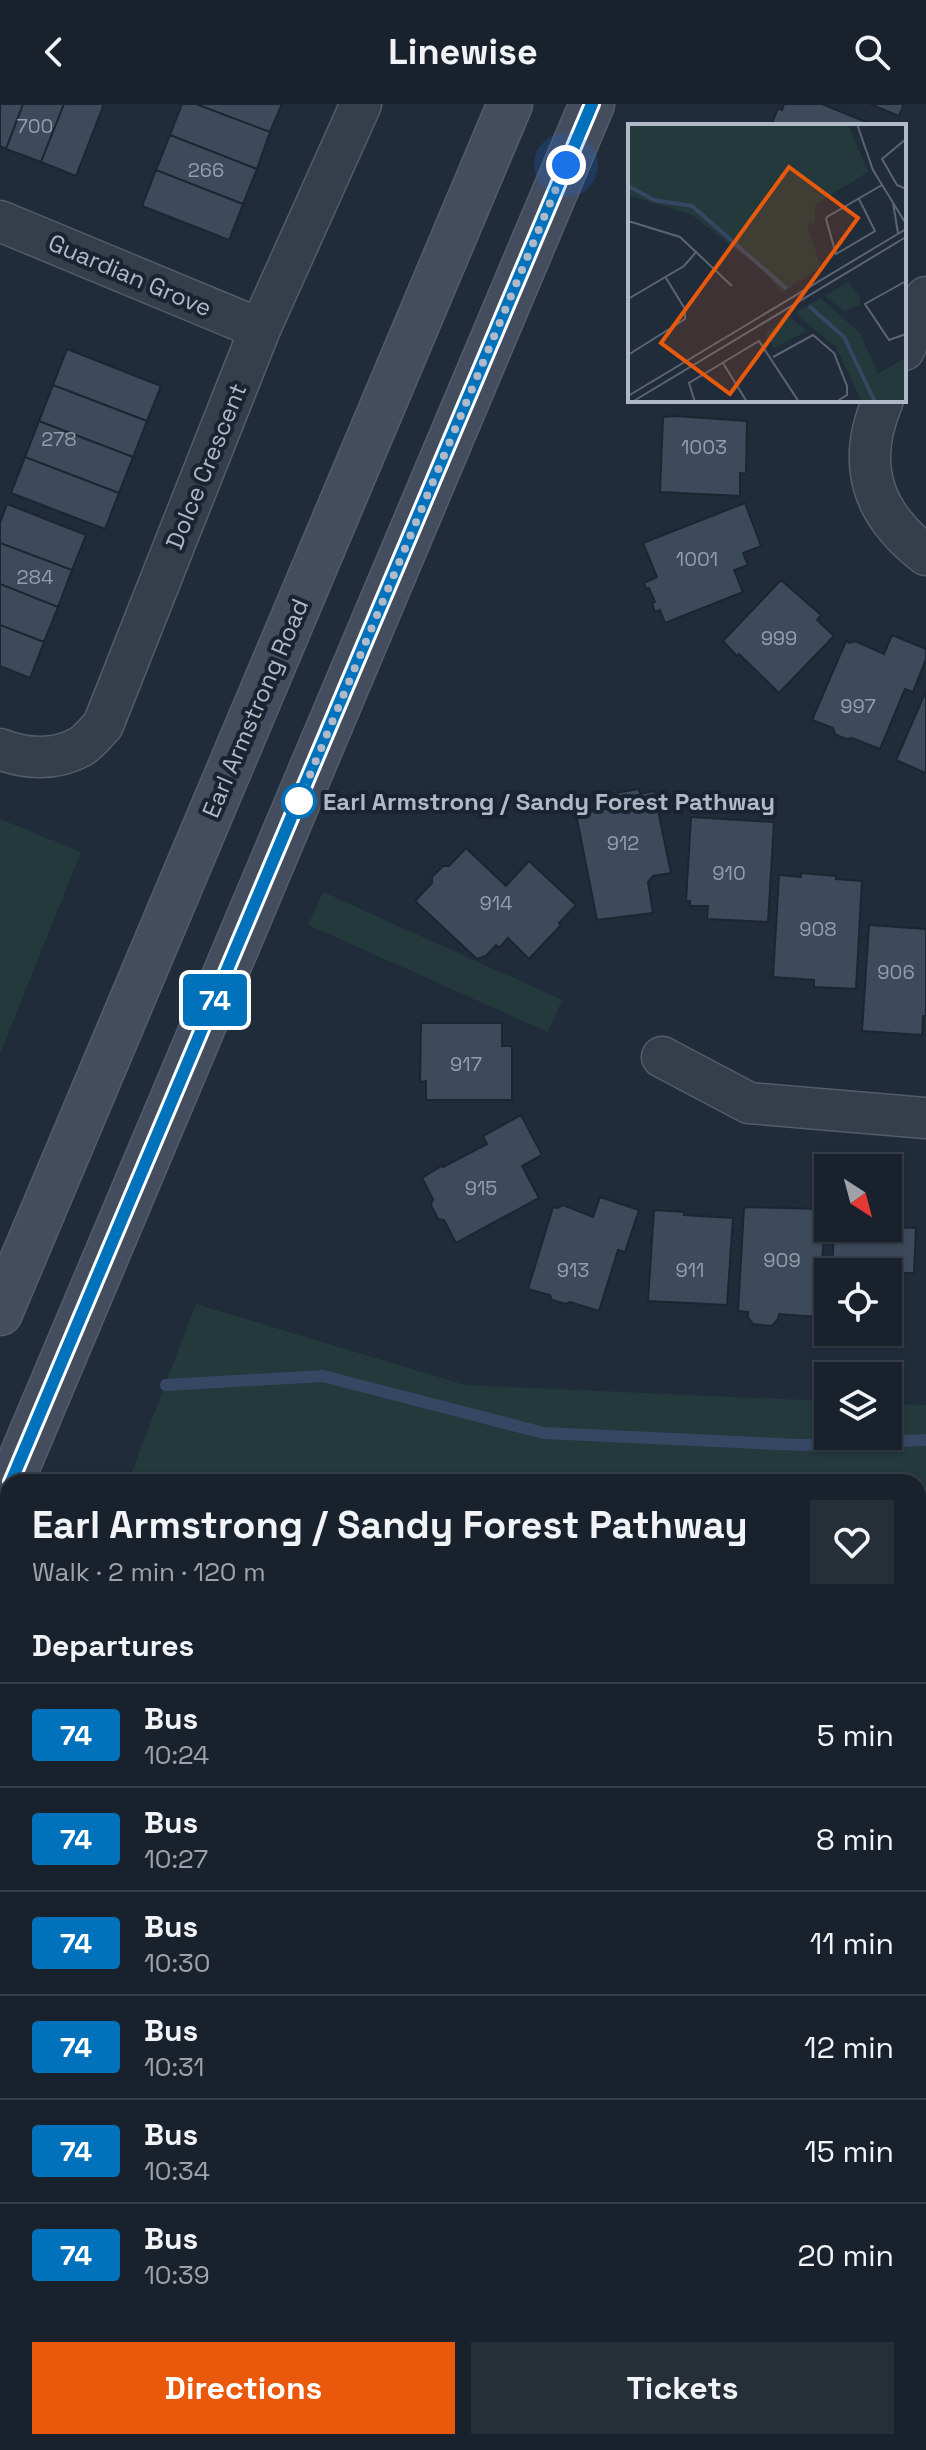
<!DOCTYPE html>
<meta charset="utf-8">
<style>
body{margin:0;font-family:"Space Grotesk",sans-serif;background:#262e38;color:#f1f3f6;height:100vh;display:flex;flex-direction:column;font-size:30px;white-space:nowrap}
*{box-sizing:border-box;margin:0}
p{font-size:26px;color:#9fa3a9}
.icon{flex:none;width:44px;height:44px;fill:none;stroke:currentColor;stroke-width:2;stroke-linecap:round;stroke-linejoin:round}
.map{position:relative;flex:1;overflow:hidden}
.sheet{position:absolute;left:0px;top:1370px;width:926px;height:976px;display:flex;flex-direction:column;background:#19212c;border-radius:24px 24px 0 0;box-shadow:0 2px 6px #0004,0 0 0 2px #373e48}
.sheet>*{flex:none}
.badge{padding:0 16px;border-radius:6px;font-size:28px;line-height:52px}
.needle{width:52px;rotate:144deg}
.buttons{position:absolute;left:814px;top:1050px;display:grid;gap:16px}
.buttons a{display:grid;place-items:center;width:88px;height:88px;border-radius:0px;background:#19212c;box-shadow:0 2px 6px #0004,0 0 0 2px #373e48;font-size:40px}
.you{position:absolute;width:40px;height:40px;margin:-20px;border:6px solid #fff;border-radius:50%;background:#1a73e8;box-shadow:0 0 0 12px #1a73e833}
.map>.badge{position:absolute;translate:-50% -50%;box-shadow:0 0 0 4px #fff}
h2{padding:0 32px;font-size:30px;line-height:72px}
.round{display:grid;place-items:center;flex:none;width:84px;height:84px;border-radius:0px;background:#262e38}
.head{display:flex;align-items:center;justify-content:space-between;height:136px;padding:0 32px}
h1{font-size:38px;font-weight:700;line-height:60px}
.action{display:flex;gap:16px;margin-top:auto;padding:16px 32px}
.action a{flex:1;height:92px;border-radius:0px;background:#ea580c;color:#fff;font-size:32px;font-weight:700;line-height:92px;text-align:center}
.action a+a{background:#262e38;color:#f1f3f6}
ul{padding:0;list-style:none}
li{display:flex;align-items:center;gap:24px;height:104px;padding:0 32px;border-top:2px solid #373e48}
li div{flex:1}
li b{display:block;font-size:30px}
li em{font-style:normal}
li .badge{min-width:88px;font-weight:700;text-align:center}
header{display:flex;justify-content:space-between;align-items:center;height:104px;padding:0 32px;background:#19212c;font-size:36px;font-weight:700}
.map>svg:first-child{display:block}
</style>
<header><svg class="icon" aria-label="back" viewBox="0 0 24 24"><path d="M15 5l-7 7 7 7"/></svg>Linewise<svg class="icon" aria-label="search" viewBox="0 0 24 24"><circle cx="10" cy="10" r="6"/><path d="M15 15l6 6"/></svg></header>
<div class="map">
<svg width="926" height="2346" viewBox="0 0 926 2346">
<rect width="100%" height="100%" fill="#212c3b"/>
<path fill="#23393c" d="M0 715 81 748 0 950Z
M323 788 562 896 548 928 308 821Z
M196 1200 465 1281 828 1297V1332H888V1300L926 1301V2346H397L400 2338H918V1378H128Z"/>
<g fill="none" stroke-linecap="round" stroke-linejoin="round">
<path stroke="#354763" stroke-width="12" d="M166 1281 323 1272 544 1329 801 1341 926 1336"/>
</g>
<path fill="#3d4a5b" stroke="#1c2532" stroke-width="2" d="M0 0H23L6 45 0 42Z
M23 0H64L41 58 6 45Z
M64 0H104L76 72 41 58Z
M182 0H196L270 28 257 65 170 31Z
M196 0H282L270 28Z
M784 0H822L876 22H771L778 4 782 6Z
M870 0H904L899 12Z
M170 31 257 65 243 100 156 66Z
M156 66 243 100 229 136 142 102Z
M67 245 161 282 147 317 53 281Z
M53 281 147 317 133 353 39 317Z
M675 312 747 317 746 370 740 369V392L660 388 663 313Z
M39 317 133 353 119 389 25 353Z
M25 353 119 389 105 425 11 389Z
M745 399 761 442 743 449 748 461 734 466 743 488 665 519 660 506 655 508 652 499 655 498 649 484 646 485 644 479 657 473 643 439Z
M7 400 86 431 72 466 0 439V419Z
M0 439 72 466 58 503 0 480Z
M781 476 821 511 817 516 834 532 779 589 739 550 737 552 723 537Z
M0 480 58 503 44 538 0 521Z
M0 521 44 538 30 574 0 562Z
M892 531 926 545V555L913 588 905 585 880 645 852 634 847 635 841 633 835 630 833 624 812 616 846 537 850 539 855 537 884 550Z
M926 587V669L896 656Z
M639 685 640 690 654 687 671 769 653 772 648 778 653 809 597 816 576 710 612 704 610 690Z
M691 713 774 718 768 818 707 815 708 802H690V797H686Z
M466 744 506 782 529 757 576 801 559 819 561 821 529 855 508 834 499 844 496 841 486 852 477 855 415 797 432 779V773L443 762H449Z
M801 769 836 772V775L862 777 856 885 814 883V876L773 873 779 771 801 773Z
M869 821 926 825V912H923L922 931 862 927Z
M421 919H502V942H512V996H426V977L420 978Z
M521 1011 542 1051 522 1062 539 1094 456 1139 444 1116 438 1115 431 1101 433 1095 422 1074 443 1061V1063L487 1040 483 1032Z
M600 1093 639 1106 625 1148 618 1146 599 1207 570 1198 566 1200 552 1196 550 1191 528 1185 553 1103 558 1104 563 1101 593 1113Z
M744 1103 826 1105 818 1213 779 1210 778 1215 772 1222 753 1220 748 1214V1208L738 1207Z
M654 1106 684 1108V1111L733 1114 727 1201 648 1197Z
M888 1123 916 1124 914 1169H901L900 1190 888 1189V1168H832L834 1124Z
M0 1713 8 1716 6 1825 0 1822Z
M0 2029 8 2032V2090L0 2087Z
M0 2087 8 2090V2148L0 2144Z
M0 2144 8 2148V2198L0 2217Z
M10 2338H113L109 2346H23L9 2340Z
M269 2338H379L380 2339 377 2346H266Z"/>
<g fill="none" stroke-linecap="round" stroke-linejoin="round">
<defs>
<path id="minor" d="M0 117 260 225
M904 246 926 193
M883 296C856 359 871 409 926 451
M0 645C25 655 55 657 80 643 89 638 96 628 103 621L260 225 361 0
M662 953 749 999 926 1014
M0 1906 8 1910
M190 2346 194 2338"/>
<path id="secondary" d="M0 1209 510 0
M11 1378 592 0"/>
</defs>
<use href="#minor" stroke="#535c69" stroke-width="43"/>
<use href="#secondary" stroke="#535c69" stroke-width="47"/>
<use href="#minor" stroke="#353e4b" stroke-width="40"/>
<use href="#secondary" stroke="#434d5e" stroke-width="44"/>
</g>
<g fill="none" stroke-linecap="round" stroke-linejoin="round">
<defs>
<path id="line" d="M11 1378 592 0"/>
</defs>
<use href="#line" stroke="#fff" stroke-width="18"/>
<use href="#line" stroke="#0072bc" stroke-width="12"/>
<path stroke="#b0b9c7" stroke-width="8" stroke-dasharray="0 14.4" d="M299 697 566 61"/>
</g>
<circle fill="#fff" stroke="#0072bc" stroke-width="4" cx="299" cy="697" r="16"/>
<g text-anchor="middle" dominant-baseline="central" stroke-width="8" stroke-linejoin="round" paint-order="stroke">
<g font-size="20" fill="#939dac">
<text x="35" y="22">700</text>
<text x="206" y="66">266</text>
<text x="59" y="335">278</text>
<text x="704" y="343">1003</text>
<text x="697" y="455">1001</text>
<text x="35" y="473">284</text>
<text x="779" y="534">999</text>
<text x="858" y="602">997</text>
<text x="623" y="739">912</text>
<text x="729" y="769">910</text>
<text x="496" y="799">914</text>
<text x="818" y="825">908</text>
<text x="896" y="868">906</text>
<text x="466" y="960">917</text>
<text x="481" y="1084">915</text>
<text x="782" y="1156">909</text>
<text x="573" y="1166">913</text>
<text x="690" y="1166">911</text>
</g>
<g font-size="24" fill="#b0b9c7" stroke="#1a2330">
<text transform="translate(130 171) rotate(23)">Guardian Grove</text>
<text transform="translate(206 362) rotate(-68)">Dolce Crescent</text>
<text transform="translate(255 604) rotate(-67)">Earl Armstrong Road</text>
</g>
<g font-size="24" font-weight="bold" fill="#b0b9c7" stroke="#1a2330" text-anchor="start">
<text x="323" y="697">Earl Armstrong / Sandy Forest Pathway</text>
</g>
</g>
<g transform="translate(628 20)">
<rect width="278" height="278" fill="#212c3b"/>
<path d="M0 0H220L240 48 187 81V98L179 101 193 143 153 169 137 148 64 91 0 71ZM220 158 232 173V181L216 187 197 172ZM192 174 232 209 250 250 278 233V278H234L208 223 167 189ZM162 193 179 207 146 224 137 209Z" fill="#23393c"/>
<path fill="none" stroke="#354763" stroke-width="4" d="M0 62 26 76 64 82 159 165M181 182 216 213 247 278"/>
<path fill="none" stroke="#5a6473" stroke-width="2" d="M229 0 245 46 278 100M278 15 254 35 269 61 278 65M231 75 247 107 208 130 198 95 199 93 254 61M265 79 270 109M0 97 52 113 104 162M278 157 237 180 261 216 278 210M0 175 56 142 69 127M0 231 57 195V185L38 154M145 233 185 211 206 229 219 262V271L208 278M95 239 119 278M0 272 278 105M4 278 278 113M67 278 61 259 131 217 171 278"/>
<path fill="#e8590c" fill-opacity="0.15" stroke="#e8590c" stroke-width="4" d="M161 43 230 94 102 270 33 219Z"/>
<rect width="278" height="278" fill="none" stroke="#b0b9c7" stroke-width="4"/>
</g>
</svg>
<div class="buttons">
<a><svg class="needle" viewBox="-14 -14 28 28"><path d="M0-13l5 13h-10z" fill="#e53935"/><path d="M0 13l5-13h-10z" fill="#9fa3a9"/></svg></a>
<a><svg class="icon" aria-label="locate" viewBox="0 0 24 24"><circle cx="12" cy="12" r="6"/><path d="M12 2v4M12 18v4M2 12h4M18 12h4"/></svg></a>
<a><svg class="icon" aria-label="layers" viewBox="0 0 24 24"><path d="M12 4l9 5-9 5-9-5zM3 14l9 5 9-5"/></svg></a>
</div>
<div class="you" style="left:566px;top:61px"></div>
<b class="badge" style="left:215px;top:896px;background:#0072bc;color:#fff">74</b>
<section class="sheet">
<div class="head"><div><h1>Earl Armstrong / Sandy Forest Pathway</h1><p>Walk · 2 min · 120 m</p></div><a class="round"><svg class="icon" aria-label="heart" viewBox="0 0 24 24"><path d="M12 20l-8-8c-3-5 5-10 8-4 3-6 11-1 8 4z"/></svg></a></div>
<h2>Departures</h2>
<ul>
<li><span class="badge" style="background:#0072bc;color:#fff">74</span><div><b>Bus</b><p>10:24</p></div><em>5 min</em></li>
<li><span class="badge" style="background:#0072bc;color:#fff">74</span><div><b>Bus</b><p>10:27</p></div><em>8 min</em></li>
<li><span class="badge" style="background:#0072bc;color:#fff">74</span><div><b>Bus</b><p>10:30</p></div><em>11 min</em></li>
<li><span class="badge" style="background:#0072bc;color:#fff">74</span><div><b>Bus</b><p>10:31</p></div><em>12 min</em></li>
<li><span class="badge" style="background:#0072bc;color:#fff">74</span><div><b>Bus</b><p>10:34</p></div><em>15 min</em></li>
<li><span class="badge" style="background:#0072bc;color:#fff">74</span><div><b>Bus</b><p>10:39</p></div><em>20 min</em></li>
</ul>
<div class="action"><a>Directions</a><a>Tickets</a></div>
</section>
</div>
